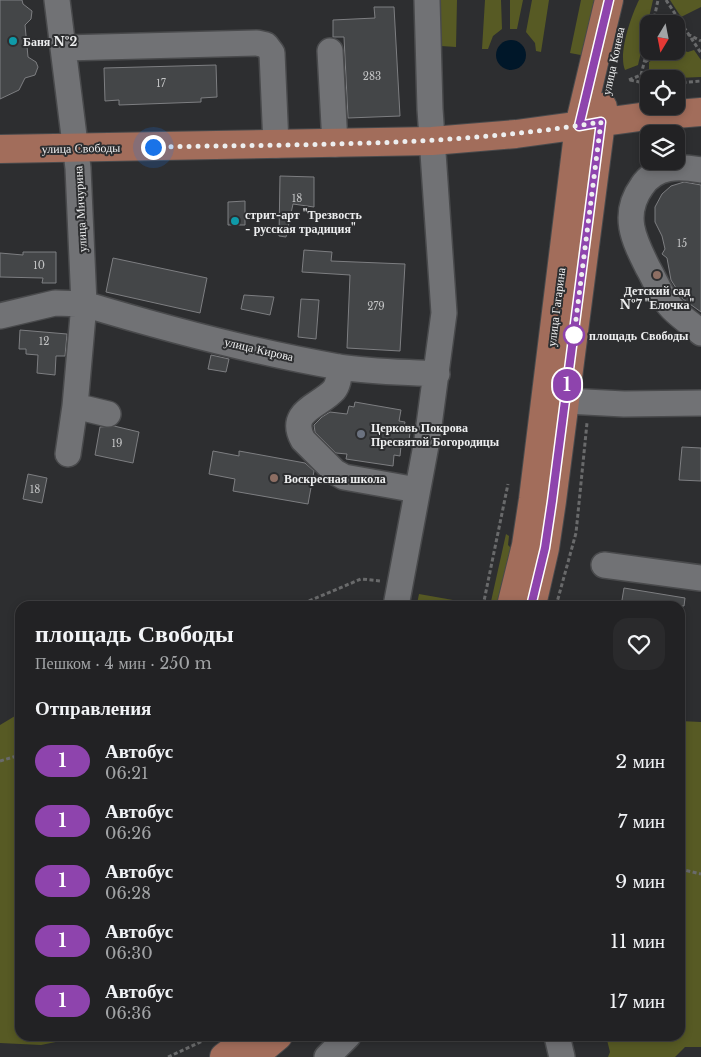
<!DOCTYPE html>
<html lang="ru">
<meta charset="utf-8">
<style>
body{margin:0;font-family:"Libre Baskerville",serif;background:#2a2a2c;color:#f1f3f6;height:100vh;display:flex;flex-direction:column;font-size:19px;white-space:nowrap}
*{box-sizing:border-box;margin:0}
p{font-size:16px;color:#a2a4a6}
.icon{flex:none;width:28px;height:28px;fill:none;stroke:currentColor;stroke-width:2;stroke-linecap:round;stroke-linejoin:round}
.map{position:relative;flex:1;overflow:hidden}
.details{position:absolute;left:15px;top:601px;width:670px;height:440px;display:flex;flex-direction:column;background:#222224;border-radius:15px;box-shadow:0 2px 8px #0003,0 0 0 1px #3f3f41}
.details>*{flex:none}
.badge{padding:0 10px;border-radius:16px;font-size:18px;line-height:32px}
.needle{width:32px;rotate:190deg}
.fabs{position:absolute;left:640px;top:15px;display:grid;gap:10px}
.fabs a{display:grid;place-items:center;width:45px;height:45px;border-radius:10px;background:#222224;box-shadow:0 2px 8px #0003,0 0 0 1px #3f3f41;font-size:25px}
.you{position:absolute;width:25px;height:25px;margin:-12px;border:4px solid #fff;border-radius:50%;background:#1a73e8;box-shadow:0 0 0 8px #1a73e833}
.map>.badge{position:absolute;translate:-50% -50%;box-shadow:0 0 0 2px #fff}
h2{padding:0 20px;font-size:19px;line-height:45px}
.round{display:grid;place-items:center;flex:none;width:52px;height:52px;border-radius:15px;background:#2a2a2c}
.overview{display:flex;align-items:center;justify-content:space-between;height:85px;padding:0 20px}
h1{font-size:24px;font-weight:800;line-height:38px}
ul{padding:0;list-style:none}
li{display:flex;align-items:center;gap:15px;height:60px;padding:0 20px}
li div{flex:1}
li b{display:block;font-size:19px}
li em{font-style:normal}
li .badge{min-width:55px;font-weight:700;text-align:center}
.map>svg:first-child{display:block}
</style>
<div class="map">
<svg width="701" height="1057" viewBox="0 0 701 1057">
<rect width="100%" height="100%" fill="#2d2e30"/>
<path fill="#575a24" d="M440 0H457L456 47 441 46Z
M485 0H501L502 29 493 36 488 49H482Z
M510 0H523L517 29H510Z
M532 0H549L541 52 536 51 535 43 526 32Z
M581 0H597L586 56 570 53Z
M639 0H653L638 65 625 70C618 54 631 16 639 0Z
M670 0H701V7L681 17Z
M676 49 688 52 694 50 701 60V77L654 79 649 75V62L666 51Z
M506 534 509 536 508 545 513 550 499 606H490Z
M419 594 470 603 469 606 417 604Z
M20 713V1036H85L41 1045 0 1043V725Z
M680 721 701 722V1047H685L675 1057H608L610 1052 606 1036H680Z"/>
<path fill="#001729" d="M496 55a15 15 0 1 1 30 0a15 15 0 1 1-30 0Z"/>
<path fill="#444648" stroke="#7d7e81" d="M0 0H22L23 4 32 11 31 19 25 25 28 57 36 62 38 67 35 75 25 78 19 90 0 99Z
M374 7H394L400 116 348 118 344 37H333V20L375 18Z
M216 65 217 97 201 98V102L119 105V100L105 101 104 68Z
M280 176 314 177V207L293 204 286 237 279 236Z
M684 182 701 185V312L683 299 671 280 667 258 662 254 665 249 662 236 655 222V207L662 194 671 186Z
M245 201V225H228V202Z
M304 250 332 252 331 261 405 264 400 351 347 348 350 275 302 272Z
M23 252H56V283H42L43 278 0 277V253L23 255Z
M113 258 207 278 200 313 106 292Z
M244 295 274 297 270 315 241 309Z
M301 299 319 300 316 339 298 337Z
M20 330 67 334 65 356H56L55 375 37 373 38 355 26 354V349H19Z
M211 355 229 359 226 372 208 369Z
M355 402 401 410 399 421 405 422 403 432 410 433 408 447 401 446 400 456 394 455 393 466 346 459 347 454 336 453 315 432 314 425 322 417 330 412 347 414 349 406 354 407Z
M114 426 139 432 133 463 95 455 100 427Z
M682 447 701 448V481L679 480Z
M213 451 239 456V451L305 463 314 471 308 504 233 491 235 479 209 474Z
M28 474 47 478 42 503 23 499Z
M624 588 685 598 684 606H621Z"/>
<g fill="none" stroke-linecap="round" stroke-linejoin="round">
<defs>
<path id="minor" d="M64 48 257 43 266 45 272 53 276 145
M330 51 335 144
M701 170C679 166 656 165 642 186 621 215 634 240 648 268 655 280 660 294 669 305 678 316 691 323 701 333
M0 316 55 303 84 304 78 168 57 0
M340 367C339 374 339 384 334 390 320 406 287 411 303 440L335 472 344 477 417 490
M566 401 624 404 701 403
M75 406 108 414
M68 454 75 406 84 304C167 329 253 352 339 367 371 372 405 372 437 374
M604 565 701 578
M396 606 427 440 444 313 430 109 427 0
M557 1036 562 1057
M327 1057 348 1036"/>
<path id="major" d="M0 149 432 141 516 134 640 117 701 112
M534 596 545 548 552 501 603 107
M511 606 526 545 533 499 579 126 609 0
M224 1057 252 1036
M253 1057 278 1036"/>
</defs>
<use href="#minor" stroke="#494a4c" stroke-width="28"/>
<use href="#major" stroke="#494a4c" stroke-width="30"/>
<path stroke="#696a6b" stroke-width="3" stroke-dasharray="4 2.5" stroke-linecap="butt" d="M666 0 701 53
M655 18 667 24
M653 24 658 0
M676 28 701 41
M676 41 687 34
M645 62 661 51
M629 80 641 75 649 43
M630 80 649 84
M676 83 701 81
M297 606 361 579 381 581
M483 606 508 484
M556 606 576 533 587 423
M0 761 20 755
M680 869 701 874
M168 1057 211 1037"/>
<use href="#minor" stroke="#717275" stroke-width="25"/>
<use href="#major" stroke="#a26d5b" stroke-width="28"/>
</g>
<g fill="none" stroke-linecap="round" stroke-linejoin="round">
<defs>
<path id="line" d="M531 606 545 548 552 501 601 122 579 126 609 0"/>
</defs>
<use href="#line" stroke="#fff" stroke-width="11"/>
<use href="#line" stroke="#8e44ad" stroke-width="8"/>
<path stroke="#edeeef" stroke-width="5" stroke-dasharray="0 9" d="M153 147C303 144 452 147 601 122L574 335"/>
</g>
<g fill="#0f9aa8" stroke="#2d2e30" stroke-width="2">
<circle cx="13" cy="41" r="5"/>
<circle cx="235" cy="221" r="5"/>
</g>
<g fill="#8d6e63" stroke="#2d2e30" stroke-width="2">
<circle cx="657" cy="275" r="5"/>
<circle cx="274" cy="478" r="5"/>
</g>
<circle fill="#fff" stroke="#8e44ad" stroke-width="2.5" cx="574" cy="335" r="10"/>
<circle fill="#6b7280" stroke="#2d2e30" stroke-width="2" cx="361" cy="434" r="5"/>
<g text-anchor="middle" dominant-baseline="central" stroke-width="4" stroke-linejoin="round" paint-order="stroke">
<g font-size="10" fill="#c3c4c5">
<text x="372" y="76">283</text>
<text x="161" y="83">17</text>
<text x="297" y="198">18</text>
<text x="682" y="243">15</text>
<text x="39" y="265">10</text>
<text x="376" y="306">279</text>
<text x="44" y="341">12</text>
<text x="117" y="443">19</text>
<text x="35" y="489">18</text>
</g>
<g font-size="12" font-weight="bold" fill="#edeeef" stroke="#2d2e30" text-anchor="start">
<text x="23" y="41">Баня №2</text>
<text x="245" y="214">стрит-арт "Трезвость<tspan x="245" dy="14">- русская традиция"</tspan></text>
<text x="657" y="290" text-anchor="middle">Детский сад<tspan x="657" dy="14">№7 "Елочка"</tspan></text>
<text x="371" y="427">Церковь Покрова<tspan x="371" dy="14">Пресвятой Богородицы</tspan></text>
<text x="284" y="478">Воскресная школа</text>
</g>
<g font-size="12" fill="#edeeef" stroke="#2d2e30">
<text transform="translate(613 61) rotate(-78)">улица Конева</text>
<text transform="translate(81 148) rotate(-1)">улица Свободы</text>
<text transform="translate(80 209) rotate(-93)">улица Мичурина</text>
<text transform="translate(556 307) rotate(-83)">улица Гагарина</text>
<text transform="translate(259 349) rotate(13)">улица Кирова</text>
</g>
<g font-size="12" font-weight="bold" fill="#edeeef" stroke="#2d2e30" text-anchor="start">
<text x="589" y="335">площадь Свободы</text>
</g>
</g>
</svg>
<div class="fabs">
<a><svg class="needle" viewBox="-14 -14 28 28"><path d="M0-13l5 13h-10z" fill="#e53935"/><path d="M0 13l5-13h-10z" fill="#a2a4a6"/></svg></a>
<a><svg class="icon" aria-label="locate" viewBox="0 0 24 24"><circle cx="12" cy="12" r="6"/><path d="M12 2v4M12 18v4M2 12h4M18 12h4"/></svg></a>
<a><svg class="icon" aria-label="layers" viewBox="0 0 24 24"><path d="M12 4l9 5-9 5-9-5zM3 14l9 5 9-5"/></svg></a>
</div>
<div class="you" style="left:153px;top:147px"></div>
<b class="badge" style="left:567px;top:385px;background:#8e44ad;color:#fff">1</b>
<section class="details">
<div class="overview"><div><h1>площадь Свободы</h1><p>Пешком · 4 мин · 250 m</p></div><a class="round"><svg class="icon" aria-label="heart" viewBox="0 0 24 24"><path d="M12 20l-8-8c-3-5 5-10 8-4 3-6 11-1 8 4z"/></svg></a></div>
<h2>Отправления</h2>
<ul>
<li><span class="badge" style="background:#8e44ad;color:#fff">1</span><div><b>Автобус</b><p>06:21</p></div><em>2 мин</em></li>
<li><span class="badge" style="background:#8e44ad;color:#fff">1</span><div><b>Автобус</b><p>06:26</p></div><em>7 мин</em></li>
<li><span class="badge" style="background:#8e44ad;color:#fff">1</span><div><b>Автобус</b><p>06:28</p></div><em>9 мин</em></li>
<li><span class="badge" style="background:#8e44ad;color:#fff">1</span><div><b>Автобус</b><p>06:30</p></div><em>11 мин</em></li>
<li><span class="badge" style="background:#8e44ad;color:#fff">1</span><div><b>Автобус</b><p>06:36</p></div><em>17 мин</em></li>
</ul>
</section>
</div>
